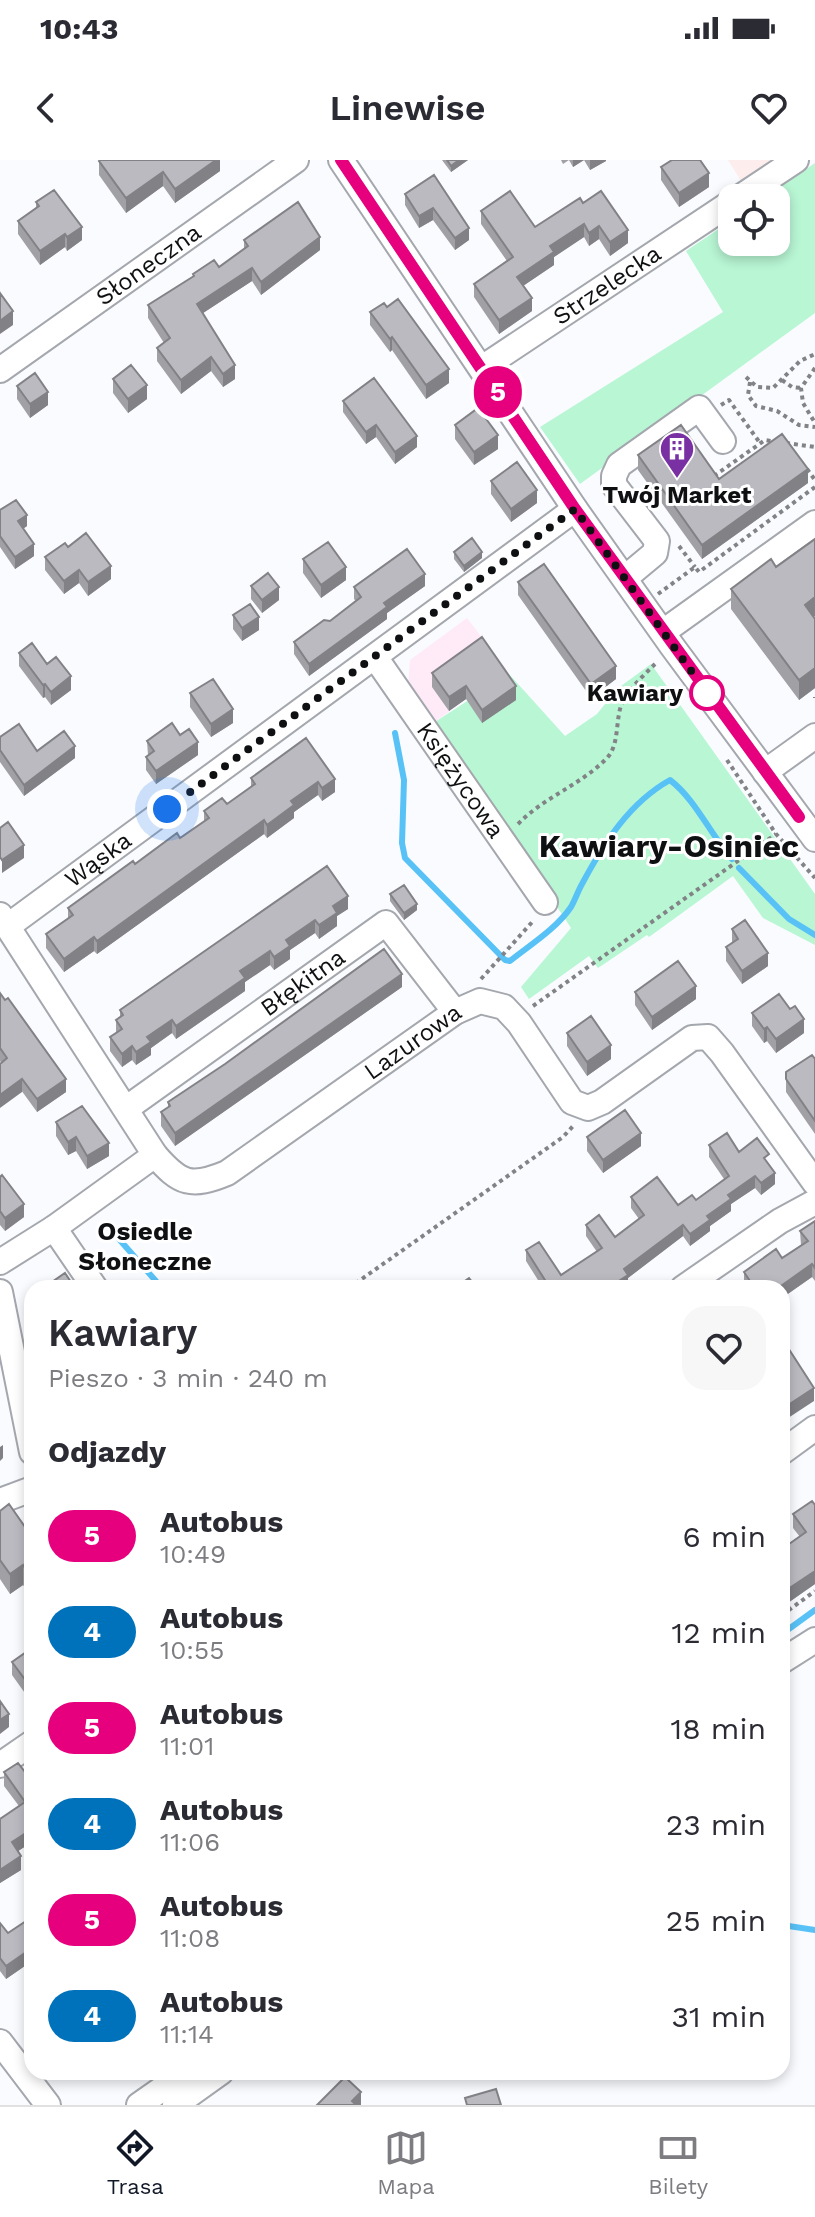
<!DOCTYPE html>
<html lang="pl">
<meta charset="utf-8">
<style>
body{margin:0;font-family:"Work Sans",sans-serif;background:#f7f7f7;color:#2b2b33;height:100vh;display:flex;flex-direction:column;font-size:30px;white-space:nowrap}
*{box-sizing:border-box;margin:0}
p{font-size:26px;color:#7c7c81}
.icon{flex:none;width:44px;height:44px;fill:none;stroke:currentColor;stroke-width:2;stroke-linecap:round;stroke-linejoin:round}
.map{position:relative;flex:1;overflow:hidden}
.side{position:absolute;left:24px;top:1120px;width:766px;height:800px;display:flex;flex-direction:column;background:#fff;border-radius:24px;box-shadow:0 4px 12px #0003}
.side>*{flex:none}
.badge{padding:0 16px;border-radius:26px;font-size:28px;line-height:52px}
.fabs{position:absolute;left:718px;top:24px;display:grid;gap:16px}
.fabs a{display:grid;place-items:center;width:72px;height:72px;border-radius:16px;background:#fff;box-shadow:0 4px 12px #0003;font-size:40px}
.you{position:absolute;width:40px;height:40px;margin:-20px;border:6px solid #fff;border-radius:50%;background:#1a73e8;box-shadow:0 0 0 12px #1a73e833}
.map>.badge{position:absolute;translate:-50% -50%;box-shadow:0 0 0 4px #fff}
h2{padding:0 24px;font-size:30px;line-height:72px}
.round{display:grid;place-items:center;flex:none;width:84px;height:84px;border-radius:24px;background:#f7f7f7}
.summary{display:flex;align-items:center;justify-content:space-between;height:136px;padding:0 24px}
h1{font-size:38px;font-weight:600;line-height:60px}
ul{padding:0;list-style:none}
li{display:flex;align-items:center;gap:24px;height:96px;padding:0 24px}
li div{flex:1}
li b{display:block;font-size:30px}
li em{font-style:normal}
li .badge{min-width:88px;font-weight:700;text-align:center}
.status{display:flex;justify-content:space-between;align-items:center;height:56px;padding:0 40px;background:#fff;direction:ltr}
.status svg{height:22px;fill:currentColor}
header{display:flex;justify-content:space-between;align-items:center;height:104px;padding:0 24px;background:#fff;font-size:36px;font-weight:600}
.tab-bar{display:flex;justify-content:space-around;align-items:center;height:112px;border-top:2px solid #e1e1e2;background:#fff;font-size:22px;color:#7c7c81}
.tab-bar a{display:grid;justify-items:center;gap:4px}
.tab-bar .on{color:#111827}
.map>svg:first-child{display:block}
</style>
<div class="status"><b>10:43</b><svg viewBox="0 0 49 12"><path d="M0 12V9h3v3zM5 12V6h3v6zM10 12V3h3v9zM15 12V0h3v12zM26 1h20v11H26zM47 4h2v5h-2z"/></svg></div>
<header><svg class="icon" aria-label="back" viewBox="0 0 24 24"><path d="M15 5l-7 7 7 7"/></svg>Linewise<svg class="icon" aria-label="heart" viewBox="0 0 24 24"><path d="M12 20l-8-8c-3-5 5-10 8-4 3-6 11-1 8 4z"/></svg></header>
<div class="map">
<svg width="815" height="1945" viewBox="0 0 815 1945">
<rect width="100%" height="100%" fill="#f9fbff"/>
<path fill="#ffeaf8" d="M467 458 506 509 435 562 408 527 410 500Z"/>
<path fill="#fdedec" d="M728 0H780L743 24Z"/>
<path fill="#b8f6d4" d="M815 3V153L580 324 540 267 723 152 686 91 732 60V82H776V38H764Z
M651 504 815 734V785L763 758 733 716 649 777 647 775 598 808 589 796 529 839 521 827 571 768 435 562 509 514 565 576 597 554 617 529Z"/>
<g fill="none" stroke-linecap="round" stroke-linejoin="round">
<path stroke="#58c2f6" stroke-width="6" d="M395 573 404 620 402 683 405 698 505 800 510 801C530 785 556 769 571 747 575 740 578 731 582 724 604 683 629 643 670 620 696 640 710 674 732 699
M739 708 789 759 815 775
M111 1070 162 1128
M782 1474 815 1450
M782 1765 815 1770"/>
<defs>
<g id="minor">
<path d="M341 0 575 349 672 486 815 679"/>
<path d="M739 38 796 0"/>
<path id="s1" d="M482 208 732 42"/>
<path id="s2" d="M0 210 296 0"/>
<path d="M625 418 655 393 657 381 614 325V316L619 305 699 248 723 281"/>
<path d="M663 472 815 363"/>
<path id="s3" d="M375 497 545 742"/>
<path d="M765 612 815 576"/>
<path id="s4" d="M0 755 155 995C180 1024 191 1028 227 1013L455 852 480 841 504 847 519 863 572 942 588 948 602 942 692 878 708 877 722 893 815 1023"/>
<path id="s5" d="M8 766 575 349"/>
<path id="s6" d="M127 948 386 763 455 852"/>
<path d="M54 1068 95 1128"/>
<path d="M0 1102 54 1068 155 995"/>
<path d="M683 1128 780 1061 815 1042"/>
<path d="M0 1132 32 1292"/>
<path d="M782 1292 815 1268"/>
<path d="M0 1341 32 1329"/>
<path d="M782 1501 815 1480"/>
<path d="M0 1605 32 1583"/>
<path d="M0 1882 48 1945"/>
<path d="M139 1945 186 1912"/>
<path d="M175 1945 221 1912"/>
</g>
</defs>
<use href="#minor" stroke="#a4a7ad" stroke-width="28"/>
<path stroke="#818386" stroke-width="4" stroke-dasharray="4 4" stroke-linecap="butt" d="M815 208 801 228 803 243 815 263
M746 217 757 227 773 228 800 201 815 194
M782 220 792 227 801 228
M750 222 748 235 756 246 777 251 799 265 815 267
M721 245 729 240 760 283
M786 283 815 287
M807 309 815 320
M714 316 765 280 777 282
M679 386 695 407
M658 434 695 407 699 412 815 327
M815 537V538
M727 600 776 674 815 718
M518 664C544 637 581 625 607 598 621 583 614 556 624 539 632 526 646 513 657 502
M481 819 534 760
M533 846 776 674
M349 1128 563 977 574 965
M782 1455 815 1431"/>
<use href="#minor" stroke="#fff" stroke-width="24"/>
</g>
<path fill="#a0a0a5" d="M220 0V11L175 43 163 26 126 53 99 15V1Z
M442 0H468L451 12Z
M561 0H606V1L590 10 584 0 573 7 569 0 563 4Z
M661 7 709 27 679 47 661 20Z
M434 15 469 80 455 90 433 60 419 68 405 45V34Z
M36 42 82 80 67 91 65 87 40 105 18 74V61L36 48Z
M583 43 628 83 610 96 599 79 589 86 584 77 554 97V105L523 126 532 151 499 174 474 137V124L507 101 481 64V51L535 67Z
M244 80 320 90 261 135 252 121 203 153 235 219 223 227 211 211 181 234 157 201V188L164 183 148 158V145L193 117V114L219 107 244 89Z
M370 152 449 223 426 239 392 190 390 192 370 165Z
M113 219 147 239 128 253 113 233Z
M17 226 48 245 30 258 17 239Z
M343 241 417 287 395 304 376 277 366 284 343 252Z
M455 265 498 289 474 305 455 279Z
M638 295 719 319 808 323 702 399 638 310Z
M491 321 537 343 511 362 491 334Z
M0 350 27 366 23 369 34 396 15 409 0 387Z
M68 387 111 419 88 436 79 423 64 434 45 410V397Z
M454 392 482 398 464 412 454 399Z
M303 399 346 420 321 438 303 413Z
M518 422 616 519 591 538 518 435Z
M251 426 279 440 262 453 251 439Z
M425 426 387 453V459L309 516 294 494V482L330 461 356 441 354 439V427Z
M731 429 815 459V528L799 540 731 449Z
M233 455 259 470 242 481 233 469Z
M19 493 47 504 71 530 51 545 45 537 43 538 19 506Z
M432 513 516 540 482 563 466 539 449 551 432 527Z
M190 533 233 563 211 577 190 547Z
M180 575 198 595 156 624 146 610V597L148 595 147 581Z
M0 577 37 591 75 598 24 636 0 602Z
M306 578 335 632 322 641 318 635 294 652V658L267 678 264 674 97 794 94 791 64 812 46 788V774L68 759V748L135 704 180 678 204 661V651L227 644 251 627V618Z
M327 706 348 749 337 756V766L319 779 315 773 290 790V799L274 810 270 805 245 822V831L176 879 172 873 151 888V895L136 905 132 900 122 907 110 891V877L116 873V860L120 857V850Z
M390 734 417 750 404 760 390 741Z
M732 769 768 806 742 824 726 801V787L732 783Z
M402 827 175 986 161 966V952L168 948V942Z
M635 832 696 839 652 870 635 845Z
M0 833 66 932 37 952 0 901Z
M752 853 804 873 776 893 767 881 764 883 752 866Z
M567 873 611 899 587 916 567 886Z
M815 899V974L786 932V912Z
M56 962 109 996 87 1009 76 991 68 995 56 976Z
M587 977 641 986 603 1013 587 991Z
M709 985 739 992 769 1004 775 1024 761 1035 755 1028 731 1044V1051L710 1066V1071L690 1086 683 1076 628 1118V1126L625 1128H543L526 1101V1090L561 1115 597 1092 586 1076V1065L615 1077 639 1059 631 1048V1037L678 1045 696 1040 724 1019 709 997Z
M0 1017 24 1057 5 1071 0 1065Z
M815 1061V1121L812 1117 782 1138V1128H745L744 1126V1112L782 1098 801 1085 800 1071Z
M815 1345V1424L782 1447 800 1377 793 1368V1354Z
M0 1351 32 1377 28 1431 23 1425 10 1434 0 1419Z
M32 1488V1543L12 1515V1502Z
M32 1607V1682L18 1691 21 1710 0 1723V1659L19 1646 4 1626V1612H25Z
M0 1763 8 1773 32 1769V1801L6 1819 0 1811Z"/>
<path fill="#828286" d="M215 0H220V11L175 43V29Z
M459 0H468L451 12V6Z
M573 0H584L573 7Z
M590 0H606V1L590 10Z
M163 12V26L126 53V38Z
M709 13V27L679 47V33Z
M433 48V60L419 68V56Z
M584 64V77L554 97V105L517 130V117L550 86Z
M599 66V79L589 86V73Z
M82 67V80L67 91V77Z
M469 68V80L455 90V78Z
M628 70V83L610 96V82Z
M65 74V87L40 105V91Z
M320 77V90L261 135V122Z
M252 108V121L197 157V144Z
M532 138V151L499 174V160Z
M13 151V165L0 174V161Z
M392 177V190L390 192V179Z
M211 197V211L181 234V220Z
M235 205V219L223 227V214Z
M449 209V223L426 239V225Z
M147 225V239L128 253V239Z
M48 232V245L30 258V244Z
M376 265V277L366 284V272Z
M498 275V289L474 305V292Z
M417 276V287L395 304V292Z
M808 309V323L702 399V385Z
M537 330V343L511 362V349Z
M27 355V366L18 372V361Z
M34 384V396L15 409V397Z
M482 392V398L464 412V406Z
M111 406V419L88 436V422Z
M346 407V420L321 438V425Z
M79 410V423L64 434V421Z
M425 414V426L387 453V459L309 516V504L384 443Z
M279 427V440L262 453V440Z
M815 437V456L805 464V445Z
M259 457V470L242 481V468Z
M616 506V519L591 538V524Z
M815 508V528L799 540V520Z
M71 516V530L51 545V532Z
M45 524V537L43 538V525Z
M466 526V539L449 551V537Z
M516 526V540L482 563V550Z
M233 549V563L211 577V564Z
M198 582V595L156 624V611Z
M75 586V598L24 636V625Z
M335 619V632L322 641V628Z
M318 622V635L294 652V658L267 678V665L291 641Z
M264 660V674L97 794V781Z
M24 685V698L2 713V700Z
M348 736V749L337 756V766L319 779V765L333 746Z
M417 744V750L404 760V753Z
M315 760V773L290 790V799L274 810V797L286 780Z
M94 777V791L64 812V799Z
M270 791V805L245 822V831L176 879V866L240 811Z
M768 793V806L742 824V811Z
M402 814V827L175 986V973Z
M696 826V839L652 870V857Z
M804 859V873L776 893V879Z
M172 860V873L151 888V895L136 905V892L147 877Z
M767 867V881L764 883V869Z
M611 885V899L587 916V902Z
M132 886V900L122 907V894Z
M22 919V932L0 948V935Z
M66 919V932L37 952V939Z
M641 973V986L603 1013V1000Z
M76 977V991L68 995V982Z
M109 983V996L87 1009V996Z
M775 1013V1024L761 1035V1023Z
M755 1016V1028L731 1044V1051L710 1066V1071L690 1086V1074L728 1035Z
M24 1044V1057L5 1071V1058Z
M683 1065V1076L628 1118V1126L625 1128H608L624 1109Z
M812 1104V1117L782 1138V1128H778Z
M814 1228V1241L782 1262V1249Z
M3 1285V1298L0 1301V1287Z
M23 1405V1425L10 1434V1414Z
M32 1409V1428L28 1431V1412Z
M815 1411V1424L782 1447V1433Z
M9 1554V1567L0 1574V1560Z
M32 1669V1682L12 1695V1682Z
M21 1696V1710L0 1723V1710Z
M32 1788V1801L6 1819V1806Z
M80 1912H90L80 1919Z
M361 1932V1945H352V1941Z"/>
<path fill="#babac0" stroke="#828286" stroke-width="2" d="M100 0H216L175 29 163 12 126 38 99 1Z
M447 0H459L451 6Z
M672 0H700L709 13 679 33 661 7Z
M434 15 469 68 455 78 433 48 419 56 405 34Z
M54 30 82 67 67 77 65 74 40 91 18 61 39 46 36 42Z
M510 31 535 67 580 38 583 43 601 31 628 70 610 82 599 66 589 73 584 64 550 86 554 92 517 117 532 138 499 160 474 124 513 97 481 51Z
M298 42 320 77 261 122 252 108 197 144 235 205 223 214 211 197 181 220 157 188 170 178 148 145 194 116 193 114 214 100 219 107 248 86 244 80Z
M0 133 13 151 0 161Z
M398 139 449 209 426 225 392 177 390 179 370 152 384 143 387 147Z
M131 205 147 225 128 239 113 219Z
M35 213 48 232 30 244 17 226Z
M374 218 417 276 395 292 376 265 366 272 343 241Z
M478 248 498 275 474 292 455 265Z
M681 265 719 319 782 274 808 309 702 385 638 295Z
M517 302 537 330 511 349 491 321Z
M16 340 27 355 18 361 34 384 15 397 0 376V350Z
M86 373 111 406 88 422 79 410 64 421 45 397 65 383 68 387Z
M472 378 482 392 464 406 454 392Z
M815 379V437L805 445 815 459V508L799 520 731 429 771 399 776 407Z
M328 382 346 407 321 425 303 399Z
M407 389 425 414 384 443 387 447 309 504 294 482 324 460 330 461 361 437 354 427Z
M544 404 616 506 591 524 518 422Z
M268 413 279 427 262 440 251 426Z
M250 444 259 457 242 468 233 455Z
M482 477 516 526 482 550 466 526 449 537 432 513Z
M32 483 47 504 56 497 71 516 51 532 45 524 43 525 19 493Z
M213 519 233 549 211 564 190 533Z
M172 563 180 575 189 569 198 582 156 611 146 597 154 591 147 581Z
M19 564 37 591 64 571 75 586 24 625 0 590V577Z
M306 578 335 619 322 628 318 622 291 641 294 645 267 665 264 660 97 781 94 777 64 799 46 774 73 755 68 748 133 701 135 704 177 673 180 678 209 658 204 651 222 638 227 644 255 624 251 618Z
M8 662 24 685 2 700 0 697V668Z
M327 706 348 736 333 746 337 753 319 765 315 760 286 780 290 786 274 797 270 791 240 811 245 818 176 866 172 860 147 877 151 882 136 892 132 886 122 894 110 877 122 869 116 860 123 855 120 850Z
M404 725 417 744 404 753 390 734Z
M745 760 768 793 742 811 726 787 738 779 732 769Z
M384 789 402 814 175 973 161 952 170 946 168 942 225 904Z
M678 801 696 826 652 857 635 832Z
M0 833 5 840 8 838 66 919 37 939 22 919 0 935V904L7 898 0 888Z
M779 834 790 849 795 846 804 859 776 879 767 867 764 869 752 853Z
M591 856 611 885 587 902 567 873Z
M812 895 815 899V961L786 919V912Z
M82 946 109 983 87 996 76 977 68 982 56 962Z
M625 950 641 973 603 1000 587 977Z
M727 973 739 992 757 978 769 994 764 998 775 1013 761 1023 755 1016 728 1035 731 1039 707 1056 710 1060 690 1074 683 1065 624 1109 628 1115 608 1128H550L526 1090 539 1082 561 1115 602 1088 586 1065 599 1055 615 1077 644 1055 631 1037 657 1017 678 1045 692 1035 696 1040 729 1016 709 985Z
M2 1015 24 1044 5 1058 0 1051V1017Z
M815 1061V1108L812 1104 778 1128H747L752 1124 744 1112 776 1089 782 1098 808 1081 800 1071Z
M65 1113 75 1128H51L49 1124Z
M469 1118 477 1128H455Z
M783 1180 814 1228 782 1249V1181Z
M812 1341 815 1345V1411L782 1433V1389L806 1372 793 1354Z
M9 1344 32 1377V1409L28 1412 23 1405 10 1414 0 1400V1351Z
M32 1488V1529L12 1502Z
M0 1541 9 1554 0 1560Z
M18 1603 25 1612 32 1607V1669L12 1682 21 1696 0 1710V1659L25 1642 4 1612Z
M26 1761 32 1769V1788L6 1806 0 1798V1763L8 1773Z
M345 1917 361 1932 352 1941 356 1945H317Z
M496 1929 501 1945H467L465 1938Z"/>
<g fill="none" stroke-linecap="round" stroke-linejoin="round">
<defs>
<path id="line" d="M341 0 575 349 799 657"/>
</defs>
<use href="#line" stroke="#fff" stroke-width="18"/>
<use href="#line" stroke="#e6007e" stroke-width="12"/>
<path stroke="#0f1012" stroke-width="8" stroke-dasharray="0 14.4" d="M167 649 575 349 707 533"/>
</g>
<defs>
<symbol id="building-pin" viewBox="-11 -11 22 30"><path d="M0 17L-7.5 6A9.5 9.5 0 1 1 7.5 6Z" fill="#7930a3" stroke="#fff"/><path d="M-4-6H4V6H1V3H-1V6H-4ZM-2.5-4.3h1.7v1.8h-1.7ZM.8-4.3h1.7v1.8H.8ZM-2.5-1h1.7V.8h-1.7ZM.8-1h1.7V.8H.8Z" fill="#fff"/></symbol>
</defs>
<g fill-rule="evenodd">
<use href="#building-pin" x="657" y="269" width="40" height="54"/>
</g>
<circle fill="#fff" stroke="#e6007e" stroke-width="4" cx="707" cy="533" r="16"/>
<g text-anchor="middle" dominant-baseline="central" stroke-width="6" stroke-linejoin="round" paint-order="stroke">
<g font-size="24" fill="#0f1012" stroke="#fff">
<text stroke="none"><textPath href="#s2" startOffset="182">Słoneczna</textPath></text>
<text stroke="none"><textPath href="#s1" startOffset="150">Strzelecka</textPath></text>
<text stroke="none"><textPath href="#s3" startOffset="150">Księżycowa</textPath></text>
<text stroke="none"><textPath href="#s5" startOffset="112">Wąska</textPath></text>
<text stroke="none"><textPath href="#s6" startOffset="216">Błękitna</textPath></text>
<text stroke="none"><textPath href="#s4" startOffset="596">Lazurowa</textPath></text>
</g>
<g font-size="24" font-weight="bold" fill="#0f1012" stroke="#fff">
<text x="677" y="335">Twój Market</text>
</g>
<g font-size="24" font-weight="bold" fill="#0f1012" stroke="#fff" text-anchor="end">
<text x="683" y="533">Kawiary</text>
</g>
<g font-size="26" font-weight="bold" fill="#0f1012" stroke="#fff">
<text x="145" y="1071">Osiedle<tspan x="145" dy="30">Słoneczne</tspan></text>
</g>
<g font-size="32" font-weight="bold" fill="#0f1012" stroke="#fff">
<text x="669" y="686">Kawiary-Osiniec</text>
</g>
</g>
</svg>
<div class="fabs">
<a><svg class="icon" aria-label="locate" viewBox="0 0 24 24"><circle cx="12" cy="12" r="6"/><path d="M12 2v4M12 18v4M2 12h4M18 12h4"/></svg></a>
</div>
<div class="you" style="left:167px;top:649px"></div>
<b class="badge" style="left:498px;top:232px;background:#e6007e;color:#fff">5</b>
<section class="side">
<div class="summary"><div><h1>Kawiary</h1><p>Pieszo · 3 min · 240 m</p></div><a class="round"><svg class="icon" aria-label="heart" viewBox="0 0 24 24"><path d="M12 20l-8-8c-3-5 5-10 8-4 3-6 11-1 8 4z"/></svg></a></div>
<h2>Odjazdy</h2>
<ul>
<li><span class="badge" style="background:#e6007e;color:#fff">5</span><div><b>Autobus</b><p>10:49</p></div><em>6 min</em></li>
<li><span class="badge" style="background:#0072bc;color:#fff">4</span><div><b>Autobus</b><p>10:55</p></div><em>12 min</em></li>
<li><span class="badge" style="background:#e6007e;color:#fff">5</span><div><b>Autobus</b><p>11:01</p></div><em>18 min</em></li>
<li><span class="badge" style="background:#0072bc;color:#fff">4</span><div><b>Autobus</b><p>11:06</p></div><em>23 min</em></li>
<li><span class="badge" style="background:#e6007e;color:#fff">5</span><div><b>Autobus</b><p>11:08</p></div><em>25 min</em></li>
<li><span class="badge" style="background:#0072bc;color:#fff">4</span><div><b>Autobus</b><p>11:14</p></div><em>31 min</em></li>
</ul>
</section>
</div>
<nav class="tab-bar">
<a class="on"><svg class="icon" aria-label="directions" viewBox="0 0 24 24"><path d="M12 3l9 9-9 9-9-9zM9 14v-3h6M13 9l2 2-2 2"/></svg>Trasa</a>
<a><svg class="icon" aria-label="map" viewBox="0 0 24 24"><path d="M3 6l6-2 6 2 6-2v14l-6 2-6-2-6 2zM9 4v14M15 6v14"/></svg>Mapa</a>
<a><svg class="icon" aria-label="tickets" viewBox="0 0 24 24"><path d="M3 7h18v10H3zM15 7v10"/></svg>Bilety</a>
</nav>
